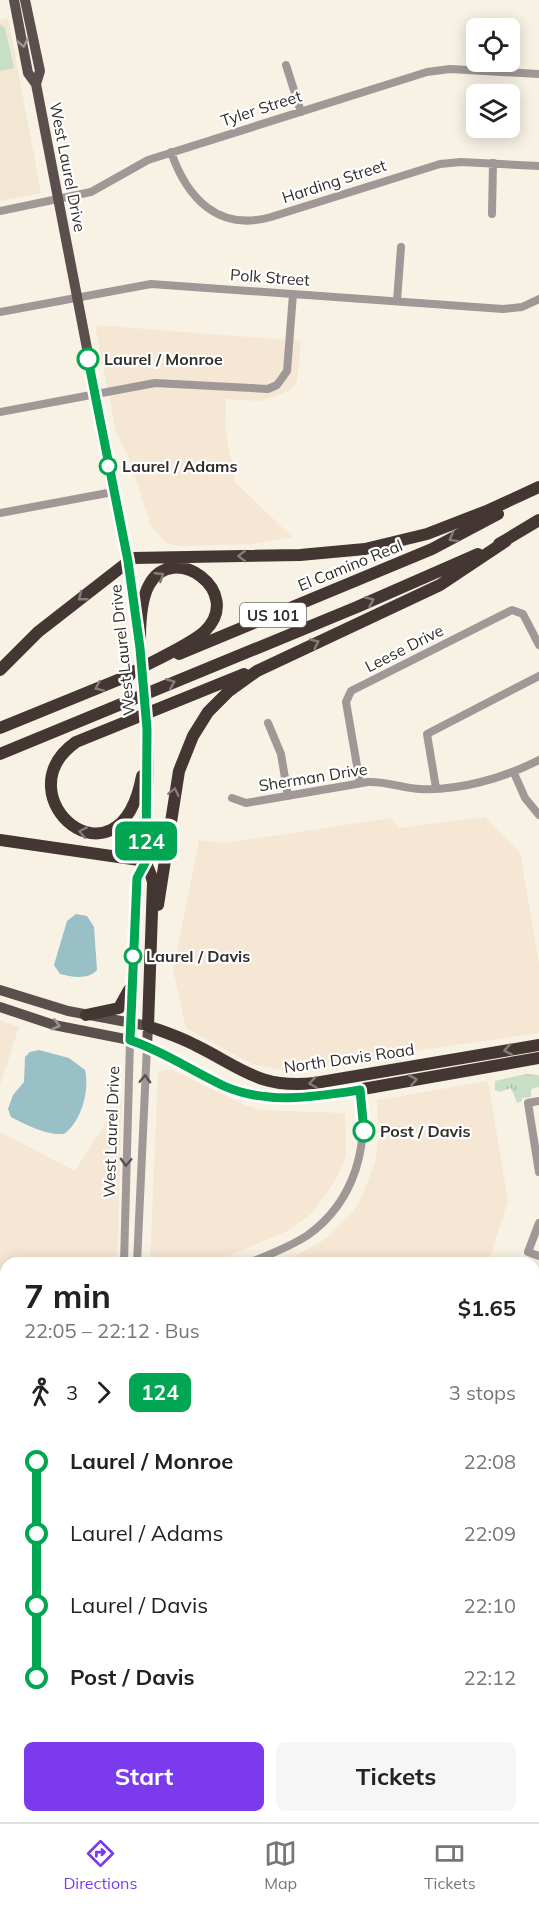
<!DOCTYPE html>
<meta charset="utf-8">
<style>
body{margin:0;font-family:Mulish,sans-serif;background:#f6f6f6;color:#222;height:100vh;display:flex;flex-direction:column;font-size:22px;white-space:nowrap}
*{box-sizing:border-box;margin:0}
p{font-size:20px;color:#767676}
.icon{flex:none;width:33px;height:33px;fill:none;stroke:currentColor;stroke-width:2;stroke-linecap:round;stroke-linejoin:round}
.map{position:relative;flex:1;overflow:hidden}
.details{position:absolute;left:0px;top:1257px;width:540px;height:566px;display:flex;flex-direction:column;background:#fff;border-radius:18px 18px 0 0;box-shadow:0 3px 15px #0003}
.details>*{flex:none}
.badge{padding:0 12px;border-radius:9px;font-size:21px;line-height:39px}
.controls{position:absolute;left:466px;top:18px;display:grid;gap:12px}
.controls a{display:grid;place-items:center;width:54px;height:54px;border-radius:9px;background:#fff;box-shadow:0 3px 15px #0003;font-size:30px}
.map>.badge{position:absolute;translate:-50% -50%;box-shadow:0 0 0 3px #fff}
.legs{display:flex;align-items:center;gap:9px;height:66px;padding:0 24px;font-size:20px}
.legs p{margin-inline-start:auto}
.overview{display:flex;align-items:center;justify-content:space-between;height:102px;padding:0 24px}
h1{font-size:33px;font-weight:700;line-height:45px}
.cta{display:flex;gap:12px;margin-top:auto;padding:12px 24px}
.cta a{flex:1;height:69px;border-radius:9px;background:#7c3aed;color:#fff;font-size:24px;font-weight:700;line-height:69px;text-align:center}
.cta a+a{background:#f6f6f6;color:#222}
ul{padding:0 24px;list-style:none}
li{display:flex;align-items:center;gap:21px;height:72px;font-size:22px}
li i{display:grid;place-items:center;width:9px;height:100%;margin:0 8px;background:currentColor}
li i::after{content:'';width:15px;height:15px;margin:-8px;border:4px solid;border-radius:50%;background:#fff}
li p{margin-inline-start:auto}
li:first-child i{background:linear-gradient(#0000 50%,currentColor 0)}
li:last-child i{background:linear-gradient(currentColor 50%,#0000 0)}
.tabs{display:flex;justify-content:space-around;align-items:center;height:84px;border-top:2px solid #e0e0e0;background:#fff;font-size:16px;color:#767676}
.tabs a{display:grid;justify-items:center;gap:3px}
.tabs .selected{color:#7c3aed}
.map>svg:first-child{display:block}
</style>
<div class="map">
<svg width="539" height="1822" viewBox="0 0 539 1822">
<defs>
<pattern id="industrial-grid" width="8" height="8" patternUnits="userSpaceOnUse" patternTransform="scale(1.5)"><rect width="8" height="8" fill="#f1e7d2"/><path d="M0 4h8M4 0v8" fill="none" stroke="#cfc6b4"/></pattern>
<pattern id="grass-tufts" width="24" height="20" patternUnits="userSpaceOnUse" patternTransform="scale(1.5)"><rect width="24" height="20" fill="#c8dec5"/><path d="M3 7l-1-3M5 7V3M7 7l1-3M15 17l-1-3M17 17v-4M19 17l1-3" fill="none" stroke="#acbfa9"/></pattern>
</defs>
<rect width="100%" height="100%" fill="#f8f2e4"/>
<path fill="#f6e6d4" d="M95 325 301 341 297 381 289 391 260 401 226 399 225 427 235 482 292 537 253 544 178 546 166 543 151 526 131 464 116 431Z
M485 817 520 852 539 963V1033L282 1070 252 1064 186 1028 173 970 199 840 225 843 391 818 399 828Z
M0 1020 19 1027 0 1085Z
M171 1069 245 1105 260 1110 345 1113 346 1154 342 1167 332 1186 311 1214 287 1231 212 1263H150L158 1072Z
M488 1081 508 1201 488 1263H400L378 1257 372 1263H283L327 1238 351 1214 361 1199 375 1163 379 1134 377 1100Z
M122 1097 117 1263H6V1274L0 1271V1132L75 1171Z"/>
<path fill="url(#industrial-grid)" d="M539 1463V1822H393L395 1816H534V1475Z"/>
<path fill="#f1e7d2" d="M8 18 41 193 0 201V20Z"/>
<path fill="url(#grass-tufts)" d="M526 1074 539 1075V1087L531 1089V1097L522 1098V1101L517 1103 511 1088 500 1092 495 1090V1081Z
M534 1300 539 1301V1430L534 1428Z"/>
<path fill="#c8dec5" d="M0 25 5 28 14 68 0 71Z"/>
<path fill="#99bfc7" d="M76 914 87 916 94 927 97 970C88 980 72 977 60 974L54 965 67 921Z
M39 1050 69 1058 85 1070C90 1091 81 1122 64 1134 45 1135 27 1125 11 1117L8 1109 13 1095 24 1082 25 1057 30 1052Z"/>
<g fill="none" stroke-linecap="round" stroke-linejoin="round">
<path stroke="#99bfc7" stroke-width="2" d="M534 1342H539
M0 1496 6 1497"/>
<path stroke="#9f9896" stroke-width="8" d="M286 65 301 112
M171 152C187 198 218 232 271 217L440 164 461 162 539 166
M0 211 91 192 148 160 427 72 450 69 539 74
M492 214 493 163
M397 301 401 247
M0 312 151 284 503 309 522 307 539 299
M0 412 155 383 268 389 277 385 287 371 293 294
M0 513 113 492
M268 723 281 754 288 796
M514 773 525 798 539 815
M360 783 346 702 351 691 512 610 523 614 539 645
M436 788 427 734 539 676
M232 798 246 803 368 782C386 781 401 788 419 789 459 791 504 778 539 760
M539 1101 528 1103 539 1172
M539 1223 528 1252 539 1256
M124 1263 130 1040
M137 1263 147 1046
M249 1263C268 1255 290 1247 308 1235 355 1201 370 1145 360 1090
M0 1400 6 1386
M0 1583 6 1585
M0 1707 6 1692
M0 1789 6 1792
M68 1816 81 1822
M212 1822 214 1816
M256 1822 258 1816"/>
<path stroke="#5b4f4d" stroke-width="10" d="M14 0 28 73 36 84 128 561 137 625
M25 0 40 71 36 84
M0 990 68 1011 148 1026 147 1046
M0 1007 54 1025 130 1040"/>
<path stroke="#433633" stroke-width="12" d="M499 544 539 520
M179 654 432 549 498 514
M0 670 38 632 133 558 300 555 365 549 427 534 489 510 539 487
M122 678C142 666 191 645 205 631 245 592 173 540 149 585 132 616 144 690 146 725 148 746 148 768 147 789 147 807 142 846 146 862 148 870 152 875 153 883L148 1026C164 1032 180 1037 195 1045 242 1068 259 1089 315 1083L539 1045
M0 728 130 675
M0 754 357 607 478 554
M142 776C119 898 0 796 76 742L244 674
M0 840 146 861
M146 861 137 878 130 1040C164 1051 193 1072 226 1086 262 1102 302 1099 340 1093L539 1058
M158 905 179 771 193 736 208 712 229 691 257 671 440 585 506 541
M86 1015 119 1008 129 990"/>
</g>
<defs><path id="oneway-chevron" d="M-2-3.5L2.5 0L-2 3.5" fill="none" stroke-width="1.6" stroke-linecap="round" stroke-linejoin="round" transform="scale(1.5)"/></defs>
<g stroke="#9d9594">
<use href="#oneway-chevron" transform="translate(23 43) rotate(79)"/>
<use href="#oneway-chevron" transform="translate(56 1025) rotate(15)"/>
</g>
<g stroke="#857c7a">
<use href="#oneway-chevron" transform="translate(453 538) rotate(151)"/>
<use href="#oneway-chevron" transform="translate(242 556) rotate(179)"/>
<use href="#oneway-chevron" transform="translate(160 576) rotate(-33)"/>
<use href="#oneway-chevron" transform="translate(82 597) rotate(142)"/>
<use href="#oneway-chevron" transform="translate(370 601) rotate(-24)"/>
<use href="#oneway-chevron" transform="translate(315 643) rotate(-25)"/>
<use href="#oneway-chevron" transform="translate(171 683) rotate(-22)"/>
<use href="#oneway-chevron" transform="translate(99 687) rotate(157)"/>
<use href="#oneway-chevron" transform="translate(174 792) rotate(-78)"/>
<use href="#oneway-chevron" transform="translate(83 832) rotate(-169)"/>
<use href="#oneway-chevron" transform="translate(508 1050) rotate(170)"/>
<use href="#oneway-chevron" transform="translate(413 1080) rotate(-10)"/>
<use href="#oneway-chevron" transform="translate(313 1083) rotate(172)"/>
</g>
<g stroke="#58534f">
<use href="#oneway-chevron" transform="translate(145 1079) rotate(-88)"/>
<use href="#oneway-chevron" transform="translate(126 1162) rotate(92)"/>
</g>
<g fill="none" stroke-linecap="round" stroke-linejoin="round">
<defs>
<path id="line-1" d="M88 359 128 561 140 648 147 729 146 861 137 878 130 1040C163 1051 192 1071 224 1086 267 1105 315 1097 360 1090L364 1131"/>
</defs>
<use href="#line-1" stroke="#fff" stroke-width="14"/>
<use href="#line-1" stroke="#00a651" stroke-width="9"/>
</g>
<g fill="#fff" stroke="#00a651" stroke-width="3">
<circle cx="88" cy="359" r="10"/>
<circle cx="108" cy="466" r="8"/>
<circle cx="133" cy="956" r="8"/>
<circle cx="364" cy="1131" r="10"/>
</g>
<g text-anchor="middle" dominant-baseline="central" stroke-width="4.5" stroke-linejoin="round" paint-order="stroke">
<rect fill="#fff" stroke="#6f6d69" stroke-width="1.5" x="240" y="603" width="66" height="24" rx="4.5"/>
<g font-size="15" font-weight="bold" fill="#312e29">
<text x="273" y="615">US 101</text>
</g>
<g font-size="16" fill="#312e29" stroke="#fff">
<text transform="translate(261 108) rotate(-18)">Tyler Street</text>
<text transform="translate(68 167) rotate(79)">West Laurel Drive</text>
<text transform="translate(334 181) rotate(-18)">Harding Street</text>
<text transform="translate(270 277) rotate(4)">Polk Street</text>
<text transform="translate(350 565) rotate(-22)">El Camino Real</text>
<text transform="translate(404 648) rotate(-27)">Leese Drive</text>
<text transform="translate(122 650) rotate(-96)">West Laurel Drive</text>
<text transform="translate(313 777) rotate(-9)">Sherman Drive</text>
<text transform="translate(349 1058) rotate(-8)">North Davis Road</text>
<text transform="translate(111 1132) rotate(-88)">West Laurel Drive</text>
</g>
<g font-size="16" font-weight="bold" fill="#312e29" stroke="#fff" text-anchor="start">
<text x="104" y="359">Laurel / Monroe</text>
<text x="122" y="466">Laurel / Adams</text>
<text x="146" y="956">Laurel / Davis</text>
<text x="380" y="1131">Post / Davis</text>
</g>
</g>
</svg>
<div class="controls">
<a><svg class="icon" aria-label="locate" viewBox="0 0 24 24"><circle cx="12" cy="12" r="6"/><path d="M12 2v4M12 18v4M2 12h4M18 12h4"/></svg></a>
<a><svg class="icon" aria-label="layers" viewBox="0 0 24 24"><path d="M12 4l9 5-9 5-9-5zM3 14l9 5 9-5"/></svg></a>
</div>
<b class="badge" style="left:146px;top:841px;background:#00a651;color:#fff">124</b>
<section class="details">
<div class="overview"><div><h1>7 min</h1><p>22:05 – 22:12 · Bus</p></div><b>$1.65</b></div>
<div class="legs"><svg class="icon" aria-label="walk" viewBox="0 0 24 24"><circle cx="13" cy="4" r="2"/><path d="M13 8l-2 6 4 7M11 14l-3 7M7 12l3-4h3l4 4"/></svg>3<svg class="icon" aria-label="forward" viewBox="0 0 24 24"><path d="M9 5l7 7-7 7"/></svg><b class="badge" style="background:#00a651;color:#fff">124</b><p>3 stops</p></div>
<ul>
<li><i style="color:#00a651"></i><b>Laurel / Monroe</b><p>22:08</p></li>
<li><i style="color:#00a651"></i><span>Laurel / Adams</span><p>22:09</p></li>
<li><i style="color:#00a651"></i><span>Laurel / Davis</span><p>22:10</p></li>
<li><i style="color:#00a651"></i><b>Post / Davis</b><p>22:12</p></li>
</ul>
<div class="cta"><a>Start</a><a>Tickets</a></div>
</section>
</div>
<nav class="tabs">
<a class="selected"><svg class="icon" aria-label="directions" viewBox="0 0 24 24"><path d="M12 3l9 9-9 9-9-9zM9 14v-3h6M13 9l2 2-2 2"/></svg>Directions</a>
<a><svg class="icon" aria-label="map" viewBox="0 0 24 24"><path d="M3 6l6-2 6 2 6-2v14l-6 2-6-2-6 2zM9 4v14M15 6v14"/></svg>Map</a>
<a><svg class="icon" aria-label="tickets" viewBox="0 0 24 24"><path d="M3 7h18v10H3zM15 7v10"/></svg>Tickets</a>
</nav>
